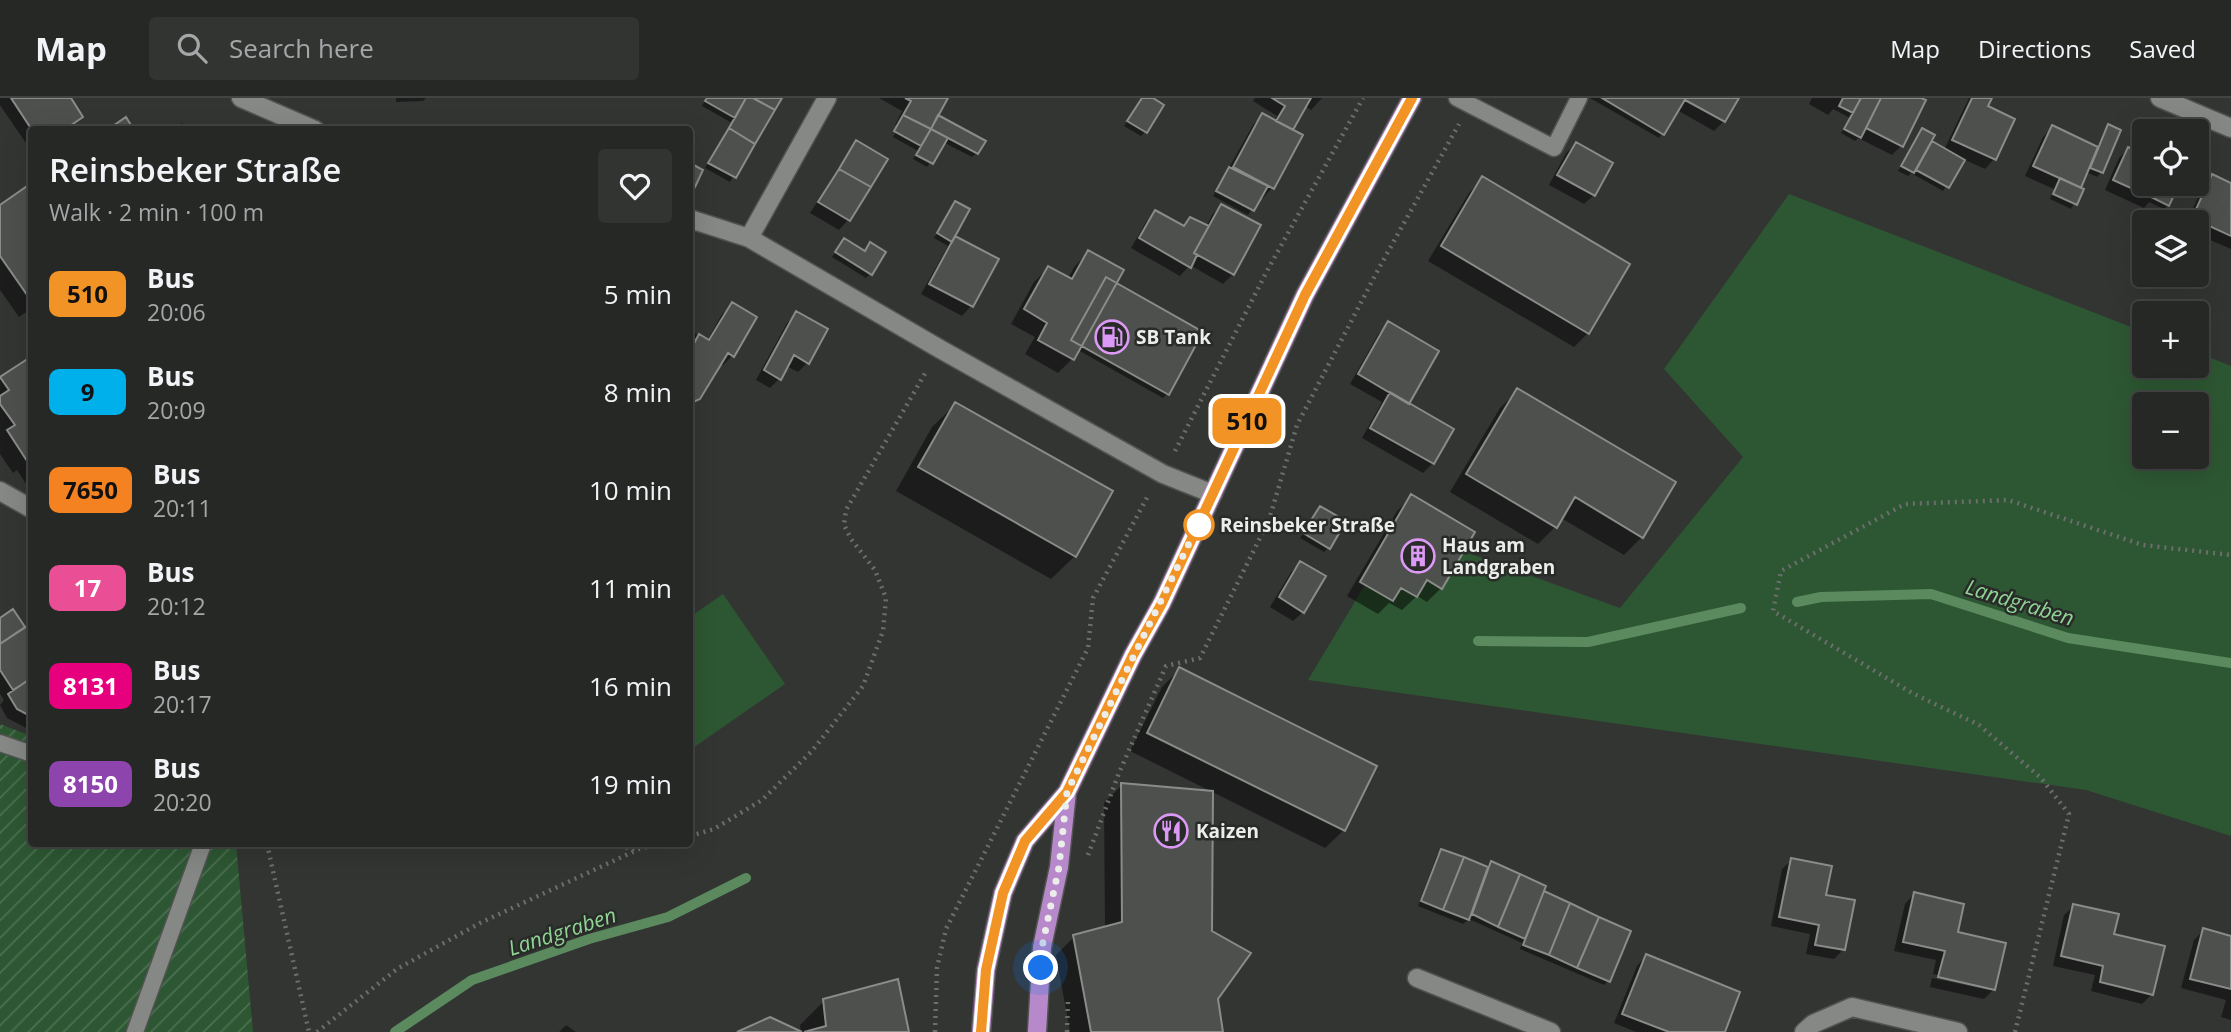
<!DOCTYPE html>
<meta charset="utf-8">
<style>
body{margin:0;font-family:"Open Sans",sans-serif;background:#323432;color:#f1f3f6;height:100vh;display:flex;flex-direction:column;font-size:26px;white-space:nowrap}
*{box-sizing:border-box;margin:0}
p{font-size:23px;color:#a4a6a7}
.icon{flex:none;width:38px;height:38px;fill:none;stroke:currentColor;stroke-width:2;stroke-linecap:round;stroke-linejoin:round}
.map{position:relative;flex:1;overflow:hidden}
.panel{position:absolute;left:28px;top:28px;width:665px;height:721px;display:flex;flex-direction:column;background:#262826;border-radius:7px;box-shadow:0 7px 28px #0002,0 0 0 2px #424443}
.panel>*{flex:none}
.badge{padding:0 14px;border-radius:10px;font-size:24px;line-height:46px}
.buttons{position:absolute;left:2132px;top:21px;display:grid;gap:14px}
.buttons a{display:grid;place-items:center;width:77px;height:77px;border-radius:7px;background:#262826;box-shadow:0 7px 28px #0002,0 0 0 2px #424443;font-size:35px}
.you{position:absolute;width:35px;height:35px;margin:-18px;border:5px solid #fff;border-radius:50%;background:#1a73e8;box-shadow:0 0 0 10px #1a73e833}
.map>.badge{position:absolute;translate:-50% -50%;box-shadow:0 0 0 4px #fff}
.round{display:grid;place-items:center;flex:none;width:74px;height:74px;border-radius:7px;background:#323432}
.overview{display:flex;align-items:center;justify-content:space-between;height:119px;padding:0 21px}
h1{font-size:33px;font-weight:600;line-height:52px}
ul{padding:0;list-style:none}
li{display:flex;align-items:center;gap:21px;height:98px;padding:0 21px}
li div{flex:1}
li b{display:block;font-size:26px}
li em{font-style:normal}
li .badge{min-width:77px;font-weight:700;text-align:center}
header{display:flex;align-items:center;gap:42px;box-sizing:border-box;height:98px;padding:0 35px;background:#262826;border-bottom:2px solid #424443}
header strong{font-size:33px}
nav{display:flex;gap:38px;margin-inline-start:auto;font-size:24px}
.search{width:490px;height:63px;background:#323432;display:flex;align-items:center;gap:18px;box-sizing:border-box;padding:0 24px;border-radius:7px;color:#a4a6a7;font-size:26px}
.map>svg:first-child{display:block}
</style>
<header>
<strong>Map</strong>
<div class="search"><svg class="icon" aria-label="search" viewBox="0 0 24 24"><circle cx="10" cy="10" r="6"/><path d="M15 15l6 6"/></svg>Search here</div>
<nav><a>Map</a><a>Directions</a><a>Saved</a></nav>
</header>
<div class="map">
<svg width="2231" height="934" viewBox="0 0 2231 934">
<defs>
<pattern id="garden-furrows" width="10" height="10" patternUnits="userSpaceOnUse" patternTransform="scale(1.75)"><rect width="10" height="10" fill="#2d5732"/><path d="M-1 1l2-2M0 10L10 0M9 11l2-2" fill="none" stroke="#4c6f50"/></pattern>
</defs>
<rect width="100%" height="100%" fill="#333533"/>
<path fill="#2d5732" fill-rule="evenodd" d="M1789 96 2144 234V268H2196V254L2231 268V738L2086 692 1308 582 1399 430 1620 510 1743 359 1664 271ZM2144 306H2196V359H2144Z
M723 496 785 586 690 652V519Z"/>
<path fill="url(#garden-furrows)" d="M0 626 31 638 32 746H236L253 934H0Z"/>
<path fill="#0007" d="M0 0H69L81 18 66 32H32V54L0 7Z
M396 0H426L423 3 396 4Z
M706 0H779L730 84 705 70 732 25 702 8Z
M879 0H945L932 24 977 55 972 59 943 44 927 69 913 61 918 53 893 39 899 28 895 27 902 13Z
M1142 0H1149L1145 34 1141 38 1124 28Z
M1255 0H1322L1311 12 1305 8 1291 33 1300 38 1272 90 1263 100 1260 99 1248 117 1213 98 1253 27 1263 17 1274 23 1277 18 1253 3Z
M1590 0H1737L1724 23 1714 33 1677 12 1659 40Z
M1812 0H1918L1901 48 1892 57 1858 40 1855 43 1841 35 1850 20 1833 11 1828 17 1809 6Z
M1969 0H1990L1985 9 1994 61 1985 71 1963 61 1943 93 1911 75 1908 78 1898 73 1923 32 1929 43 1944 52Z
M182 25 186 32H171Z
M2109 28 2119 33 2101 74 2097 79 2086 74 2079 89 2082 92 2071 111 2050 101 2054 91 2025 78 2043 39 2053 29 2097 50 2104 33Z
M856 44 885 61 848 122 839 132 810 115Z
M1576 46 1594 97 1584 106 1549 87 1566 55Z
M2128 51 2144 86H2177L2168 107 2164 111 2149 104 2144 110 2105 92 2119 60Z
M2212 78 2231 87V151L2196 136V124H2187L2203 88Z
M1483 80 1588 235 1574 249 1428 163 1469 95Z
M32 91V217L28 213 19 219 0 192V109Z
M956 105 953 138 996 162 971 208 962 218 921 196 948 148 934 140Z
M1221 108 1233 176 1223 186 1190 167 1180 178 1131 150 1146 124 1156 115 1182 129 1190 121 1206 129 1212 117Z
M844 142 864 154 870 146V176L866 180 832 159Z
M1089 154 1114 186 1167 296 1163 300 1078 252 1072 261 1058 275 1025 256 1035 239 1011 226 1034 184 1048 170 1068 180 1075 168Z
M2147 177H2178L2167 191 2145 182Z
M732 207 733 257 723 267 720 265 699 300 690 309V232L707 243 722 216Z
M797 215 807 265 798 274 786 268 780 280 770 290 756 282 787 225Z
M1388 226 1407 306 1451 332 1433 365 1423 375 1362 340 1382 304 1350 286 1379 235Z
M32 260V383L26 386 17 372 13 375 0 356V282Z
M1518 292 1642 439 1624 457 1561 420 1556 428 1538 446 1450 394 1500 310Z
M956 306 1075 458 1051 481 896 393 932 329Z
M1411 399 1441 490 1427 504 1417 498 1402 512 1389 505 1378 516 1347 498 1397 413Z
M1320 410 1328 450 1324 454 1300 440Z
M1301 465 1303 514 1293 523 1270 509 1291 474Z
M0 522 23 529 17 535 18 536 32 527V581L27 585 32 587V633L7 620 0 607 4 602 0 596Z
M1180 571 1344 732 1325 750 1130 653 1162 589Z
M1122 687 1210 834 1221 934H1070L1056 857 1074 839 1105 831 1104 705Z
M1441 753 1487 770 1491 766 1542 794 1608 883 1604 887 1520 851 1522 845 1469 821 1463 826 1418 808 1437 757Z
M1792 762 1824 798 1843 852 1834 861 1806 856 1810 836 1771 828 1782 771Z
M1914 796 1956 835 1994 891 1984 901 1930 889 1932 880 1989 892V889L1933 876 1936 862 1894 853 1905 806Z
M2074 808 2112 838 2152 896 2142 906 2091 893 2095 877 2053 868 2064 817Z
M2204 832 2231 839V922L2221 919 2226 902 2181 890 2194 842Z
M1646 858 1723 934H1636L1614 925 1637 868Z
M824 903 908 934H801L800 927Z
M566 927 576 934H559Z"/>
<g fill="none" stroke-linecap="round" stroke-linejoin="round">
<path stroke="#5b8a5f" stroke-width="10" d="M1797 504 1821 499 1931 496 2068 540 2231 565
M1478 543 1588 544 1741 510
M395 934 472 882 589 841 668 819 746 780"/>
</g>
<path fill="#4d504d" stroke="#898c89" stroke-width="2" d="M11 0H71L83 19 64 32H32Z
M707 0H746L735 20 705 3Z
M746 0H753L775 12 755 46 729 30Z
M753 0H782L775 12Z
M905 0H948L931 31 903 17 911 3Z
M1142 0H1153L1164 7 1147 35 1127 23Z
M1272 0H1311L1293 32 1276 23 1285 8Z
M1602 0H1686L1664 37Z
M1686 0H1739L1725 24 1685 2Z
M1843 0H1861L1853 15 1839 8Z
M1861 0H1881L1861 40 1844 31Z
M1881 0H1921L1926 2 1903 49 1866 30Z
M1972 0H1992L1988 8 2015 21 1996 62 1952 42Z
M1262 15 1303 37 1274 91 1233 69Z
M903 17 931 31 921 48 894 33Z
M938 17 986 43 978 56 931 31Z
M126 19 134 32H107Z
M2108 26 2121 32 2103 75 2090 70Z
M2052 27 2098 49 2081 90 2033 68Z
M729 30 755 46 736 80 708 65Z
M1922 30 1935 37 1914 75 1901 68Z
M931 31 948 40 933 66 916 57Z
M856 42 888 61 871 89 839 71Z
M1932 43 1965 62 1949 90 1916 72Z
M1576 44 1613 65 1595 98 1557 77Z
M2128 49 2144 56V86H2162L2155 101 2113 82Z
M690 65 703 72 695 89 690 86Z
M1229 69 1268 88 1254 113 1216 93Z
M839 71 871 89 850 123 818 104Z
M2212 76 2231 85V138L2192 120Z
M1482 78 1630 166 1589 236 1441 148Z
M2060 80 2084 91 2077 107 2053 96Z
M30 86 32 88V204L0 158V107Z
M2162 86H2179L2169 108 2155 101Z
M955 103 970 111 952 144 937 135Z
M1221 106 1261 127 1234 177 1194 155Z
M1155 112 1184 128 1190 119 1209 128 1194 155 1197 157 1191 170 1139 140Z
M955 138 999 161 973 209 929 186Z
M844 140 865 153 870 144 886 154 872 177 835 154Z
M1088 152 1124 172 1074 262 1038 242 1047 225 1024 211 1048 168 1072 181Z
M1106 179 1203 234 1169 297 1071 242Z
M732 204 757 219 734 259 728 255 700 301 693 304 690 301V253L699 236 709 242Z
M796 213 828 231 809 266 794 257 781 282 764 272Z
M1388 223 1439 253 1409 306 1358 276Z
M32 258V360L27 363 7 332 15 327 0 306V298L9 292 0 279Z
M1517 290 1676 384 1643 440 1575 399 1557 430 1466 376Z
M1390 294 1454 331 1434 366 1370 330Z
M955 304 1113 393 1076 459 918 369Z
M1411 396 1475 434 1442 491 1427 482 1417 499 1401 490 1393 503 1360 484Z
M1320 408 1346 423 1330 451 1303 435Z
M1300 463 1326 478 1304 515 1279 499Z
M13 511 25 529 0 546V520Z
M32 525V580L13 592 0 572V546Z
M1179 569 1377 668 1345 733 1147 635Z
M27 583 32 585V619L17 611 8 596Z
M1121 685 1213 693 1212 833 1251 855 1218 901 1223 934H1091L1073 837 1122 824Z
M1441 751 1464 759 1443 812 1421 803Z
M1464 759 1488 769 1469 822 1443 812Z
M1791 760 1832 768 1826 797 1855 802 1845 852 1815 847 1819 827 1779 819Z
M1491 763 1520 776 1498 829 1472 816Z
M1520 776 1546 788 1525 841 1498 829Z
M1544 793 1570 805 1549 857 1523 847Z
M1914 794 1964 806 1958 834 2006 845 1995 892 1938 879 1945 853 1903 844Z
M1570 805 1599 819 1577 870 1549 857Z
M2073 806 2119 816 2114 836 2165 848 2153 897 2100 884 2103 868 2061 858Z
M1599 819 1631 833 1610 884 1577 870Z
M2203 830 2231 838V891L2190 881Z
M1646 856 1740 894 1725 934H1669L1622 916Z
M898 881 909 934H804L826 928 823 901Z
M770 919 802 934H737Z"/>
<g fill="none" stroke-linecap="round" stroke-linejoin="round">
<defs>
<path id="service" d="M1457 0 1554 50 1579 0
M0 645 32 656
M135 934 203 746"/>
<path id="minor" d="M241 0 315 32
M2160 0 2231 30
M690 121 749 140 940 251 1163 376 1213 396
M749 140 827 0
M0 393 32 411
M1417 880 1551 934
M1804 934 1813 926 1852 909 1958 934"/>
<path id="primary" d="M981 934 986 872 1003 795 1025 743 1067 694 1133 557 1162 505 1305 197 1412 0
M1037 934 1042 849 1059 769 1067 694"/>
</defs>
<use href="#service" stroke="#515351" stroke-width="19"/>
<use href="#minor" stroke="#515351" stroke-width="21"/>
<use href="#primary" stroke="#515351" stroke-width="21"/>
<path stroke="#6c6e6c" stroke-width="4.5" stroke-dasharray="2 5" stroke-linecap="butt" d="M1175 353 1267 173 1363 0
M690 738 714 731 762 702 812 653 863 588 883 533 886 500 875 472 851 441 844 427 846 412 927 272
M267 746 309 934
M598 746 638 751
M1088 757 1119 675 1166 568 1200 560 1269 422 1297 327 1379 170 1459 26
M317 934 397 871 480 825 639 751 660 746
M935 934 937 870 946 831 1088 550 1093 500 1149 396
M1067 934 1068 900
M2015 934 2069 716 2041 680 1979 627 1912 595 1773 513 1781 473 1905 406 2008 402 2143 447 2231 457"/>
<use href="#service" stroke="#858885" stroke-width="16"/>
<use href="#minor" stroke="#858885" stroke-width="18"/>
<use href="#primary" stroke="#b889ca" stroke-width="18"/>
</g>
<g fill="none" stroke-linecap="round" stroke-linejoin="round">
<defs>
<path id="line" d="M981 934 986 872 1003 795 1025 743 1067 694 1133 557 1162 505 1305 197 1412 0"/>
</defs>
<use href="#line" stroke="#fff" stroke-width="16"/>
<use href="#line" stroke="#f29326" stroke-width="10"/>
<path stroke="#ebedeb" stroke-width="7" stroke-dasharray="0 12.6" d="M1041 870 1042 849 1059 769 1067 694 1203 417 1199 427"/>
</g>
<defs>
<symbol id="fuel-ring" viewBox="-11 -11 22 22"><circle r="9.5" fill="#292b29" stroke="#dc99f5" stroke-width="1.5"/><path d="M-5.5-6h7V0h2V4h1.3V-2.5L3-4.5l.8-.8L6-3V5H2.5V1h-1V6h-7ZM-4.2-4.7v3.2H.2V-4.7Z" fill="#dc99f5"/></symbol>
<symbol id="building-ring" viewBox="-11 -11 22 22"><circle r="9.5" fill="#292b29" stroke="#dc99f5" stroke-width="1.5"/><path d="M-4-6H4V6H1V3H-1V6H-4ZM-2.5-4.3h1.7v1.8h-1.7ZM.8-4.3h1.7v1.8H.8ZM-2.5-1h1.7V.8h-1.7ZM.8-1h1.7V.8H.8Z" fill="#dc99f5"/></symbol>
<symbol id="restaurant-ring" viewBox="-11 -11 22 22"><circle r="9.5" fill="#292b29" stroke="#dc99f5" stroke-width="1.5"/><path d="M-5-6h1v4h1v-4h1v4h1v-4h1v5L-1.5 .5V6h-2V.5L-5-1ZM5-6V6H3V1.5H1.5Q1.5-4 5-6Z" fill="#dc99f5"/></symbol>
</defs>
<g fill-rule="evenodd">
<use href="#fuel-ring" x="1093" y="220" width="38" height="38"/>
<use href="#building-ring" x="1399" y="439" width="38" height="38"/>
<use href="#restaurant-ring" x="1152" y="714" width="38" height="38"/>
</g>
<circle fill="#fff" stroke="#f29326" stroke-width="3.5" cx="1199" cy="427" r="14"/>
<g text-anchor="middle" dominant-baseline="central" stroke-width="5" stroke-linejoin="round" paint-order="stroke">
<g font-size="19" font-weight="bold" fill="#ebedeb" stroke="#292b29" text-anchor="start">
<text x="1136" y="239">SB Tank</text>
<text x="1442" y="447">Haus am<tspan x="1442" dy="22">Landgraben</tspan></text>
<text x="1196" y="733">Kaizen</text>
</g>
<g font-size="19" font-weight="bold" fill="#ebedeb" stroke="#292b29" text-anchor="start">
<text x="1220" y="427">Reinsbeker Straße</text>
</g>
<g font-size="21" font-style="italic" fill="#8fd495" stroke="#292b29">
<text transform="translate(2020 504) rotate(17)">Landgraben</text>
<text transform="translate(562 833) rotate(-18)">Landgraben</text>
</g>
</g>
</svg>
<div class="buttons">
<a><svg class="icon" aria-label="locate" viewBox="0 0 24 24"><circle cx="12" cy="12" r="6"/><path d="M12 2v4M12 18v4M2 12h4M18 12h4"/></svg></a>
<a><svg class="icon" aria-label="layers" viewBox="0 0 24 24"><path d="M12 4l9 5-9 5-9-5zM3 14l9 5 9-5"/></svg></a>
<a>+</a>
<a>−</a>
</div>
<div class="you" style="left:1041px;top:870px"></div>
<b class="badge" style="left:1247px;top:323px;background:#f29326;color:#111">510</b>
<section class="panel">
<div class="overview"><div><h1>Reinsbeker Straße</h1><p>Walk · 2 min · 100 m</p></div><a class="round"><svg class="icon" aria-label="heart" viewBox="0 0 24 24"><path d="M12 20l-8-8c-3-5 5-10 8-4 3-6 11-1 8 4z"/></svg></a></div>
<ul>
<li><span class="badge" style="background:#f29326;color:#111">510</span><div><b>Bus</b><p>20:06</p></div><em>5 min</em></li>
<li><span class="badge" style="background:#00b0ea;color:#111">9</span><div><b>Bus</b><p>20:09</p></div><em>8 min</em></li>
<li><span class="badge" style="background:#f58220;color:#111">7650</span><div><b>Bus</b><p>20:11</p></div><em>10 min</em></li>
<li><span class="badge" style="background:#ea4f96;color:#fff">17</span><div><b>Bus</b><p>20:12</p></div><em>11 min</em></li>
<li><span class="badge" style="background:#e6007e;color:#fff">8131</span><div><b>Bus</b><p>20:17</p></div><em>16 min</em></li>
<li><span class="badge" style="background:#8e44ad;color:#fff">8150</span><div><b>Bus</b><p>20:20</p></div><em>19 min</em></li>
</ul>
</section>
</div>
